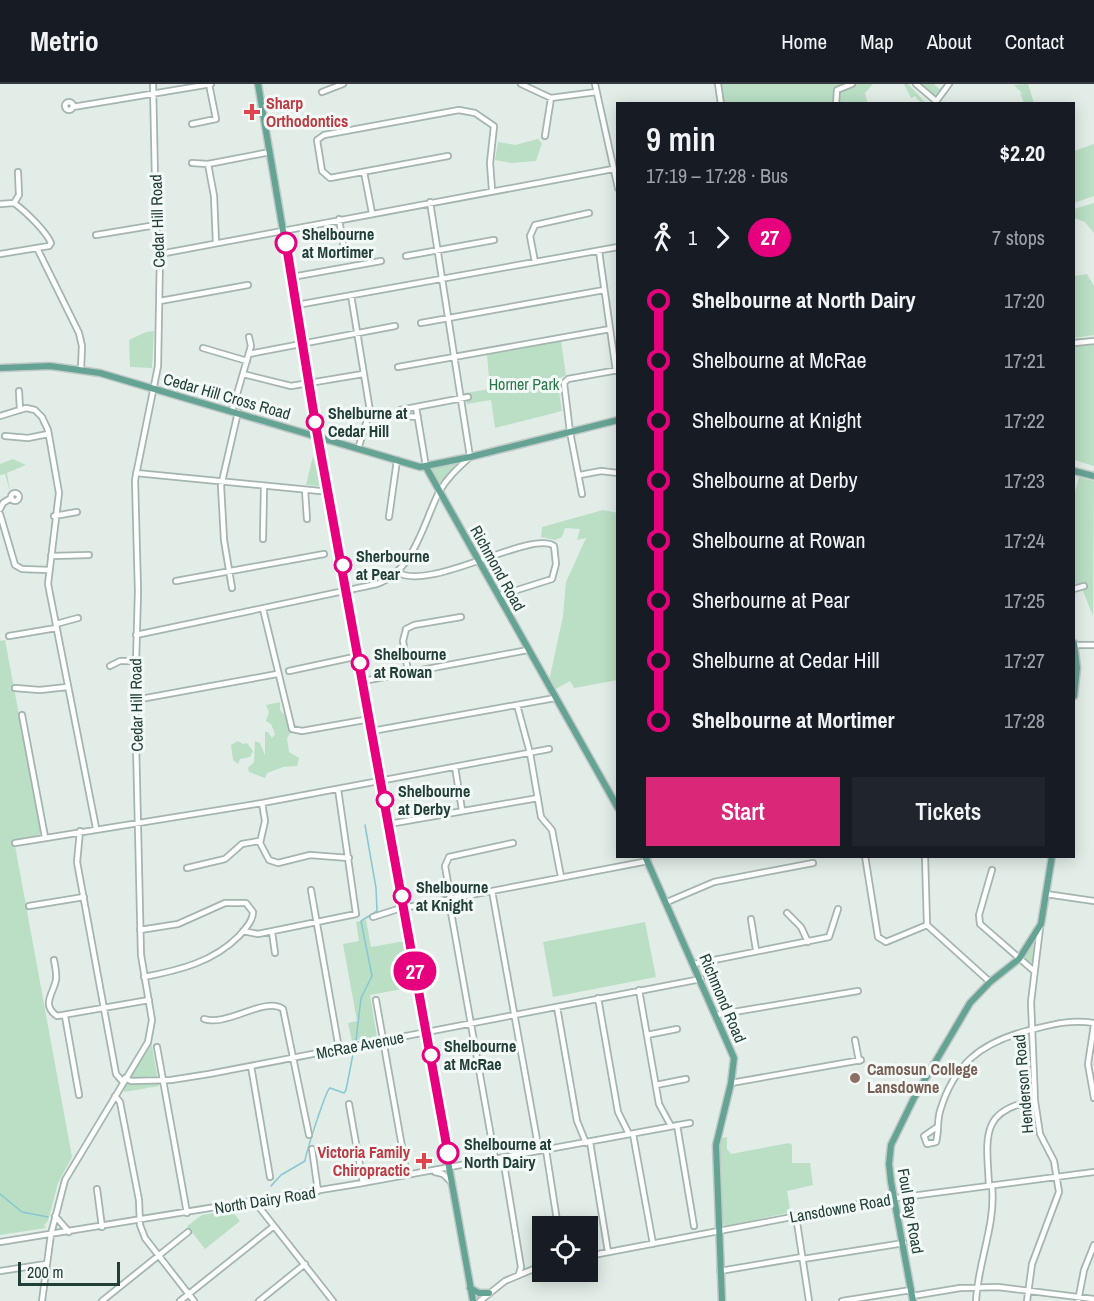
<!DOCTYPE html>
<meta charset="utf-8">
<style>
body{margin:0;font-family:"Archivo Narrow",sans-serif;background:#20242c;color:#f1f3f6;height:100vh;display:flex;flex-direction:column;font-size:22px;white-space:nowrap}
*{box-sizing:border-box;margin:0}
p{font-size:20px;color:#9ea1a6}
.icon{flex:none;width:33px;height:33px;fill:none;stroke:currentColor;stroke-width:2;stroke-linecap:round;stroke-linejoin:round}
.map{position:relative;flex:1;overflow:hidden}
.details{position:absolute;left:616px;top:18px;width:459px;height:756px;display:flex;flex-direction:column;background:#171b24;border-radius:0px;box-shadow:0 3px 15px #0003}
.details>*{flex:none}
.badge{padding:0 12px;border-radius:20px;font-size:21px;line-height:39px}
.fabs{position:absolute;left:532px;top:1132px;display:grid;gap:12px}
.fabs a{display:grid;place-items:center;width:66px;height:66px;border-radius:0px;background:#171b24;box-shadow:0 3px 15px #0003;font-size:30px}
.scale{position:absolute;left:18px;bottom:15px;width:102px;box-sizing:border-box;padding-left:6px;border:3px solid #213e37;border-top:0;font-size:16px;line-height:21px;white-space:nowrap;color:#213e37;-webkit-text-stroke:4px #f3f9f6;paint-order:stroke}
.map>.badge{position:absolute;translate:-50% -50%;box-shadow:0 0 0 3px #fff}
.legs{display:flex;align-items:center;gap:9px;height:66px;padding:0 30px;font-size:20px}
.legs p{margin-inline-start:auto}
.summary{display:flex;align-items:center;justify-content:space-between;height:102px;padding:0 30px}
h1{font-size:33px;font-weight:600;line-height:45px}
.primary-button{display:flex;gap:12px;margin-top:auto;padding:12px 30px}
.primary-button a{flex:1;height:69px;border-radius:0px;background:#db2777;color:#fff;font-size:24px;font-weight:600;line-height:69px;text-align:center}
.primary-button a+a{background:#20242c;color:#f1f3f6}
ul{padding:0 30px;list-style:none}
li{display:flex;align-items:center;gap:21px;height:60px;font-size:22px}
li i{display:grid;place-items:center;width:9px;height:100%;margin:0 8px;background:currentColor}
li i::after{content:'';width:15px;height:15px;margin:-8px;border:4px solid;border-radius:50%;background:#171b24}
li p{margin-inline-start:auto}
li:first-child i{background:linear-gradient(#0000 50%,currentColor 0)}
li:last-child i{background:linear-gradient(currentColor 50%,#0000 0)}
header{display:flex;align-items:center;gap:36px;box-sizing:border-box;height:84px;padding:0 30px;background:#171b24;border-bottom:2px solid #363941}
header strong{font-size:28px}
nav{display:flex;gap:33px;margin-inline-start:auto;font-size:21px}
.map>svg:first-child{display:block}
</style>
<header>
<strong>Metrio</strong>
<nav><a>Home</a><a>Map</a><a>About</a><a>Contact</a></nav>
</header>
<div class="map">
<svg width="1094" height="1217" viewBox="0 0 1094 1217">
<rect width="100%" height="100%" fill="#e2ede8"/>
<path fill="#badfc5" d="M721 0H873L865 9 868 20 724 19Z
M904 0H908L925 18 921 19 915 12 911 14Z
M918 0H934L939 5 946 0 934 12Z
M1028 0 1034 19H1024L1020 9 1023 10 1014 1Z
M538 55 542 59 536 77 511 79 495 76 498 58 515 61Z
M1094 60V112L1074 119V67Z
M1094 119V149L1085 138 1074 134V125Z
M1087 190 1094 202V251L1074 254V192Z
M154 247 152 284 130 283 129 256 146 248Z
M561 257 566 291 557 296 562 327 495 344 491 316 467 320 465 309 490 305 487 271Z
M1094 259V382L1074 376V263Z
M313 372 320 401 319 402 306 401Z
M13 375 26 381 7 389 10 408 5 390 0 391V380Z
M458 378 440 399H438L432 385Z
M1079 393 1094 397 1093 532 1083 507 1074 499V412Z
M603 426 618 429V596L574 604 570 597 554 606 549 597 563 532 566 498 586 454 577 456 580 445 565 444 562 453 555 456 541 453 542 443Z
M5 556 41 748 39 751 14 756 72 1073 58 1099 48 1137 44 1141 46 1144 0 1151V557Z
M280 618V626L284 630 291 648 287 654 289 668 299 674 297 682 283 683 267 689 265 694 249 688 248 684 254 678 255 657 260 659 265 671V648H268L272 654 275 650 271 640 266 637 269 628 266 621Z
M238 657 243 660 247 659 253 667 250 673 240 675 238 680 233 676 231 661Z
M366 836 371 863 405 857 413 903 370 911 377 953 352 957 348 939 357 937 343 860 359 857 356 838Z
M645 838 656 893 553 913 543 858Z
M1036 858 1034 881 1031 882 1023 874Z
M151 956 159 1002 124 1008V1005Z
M727 1053V1065L731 1070 789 1059 792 1061V1079H810L813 1101 787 1107 790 1125 788 1129 725 1142 722 1135 718 1055Z
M231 1126 240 1137 205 1165 187 1142 202 1131Z"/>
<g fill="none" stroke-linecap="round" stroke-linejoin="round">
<path stroke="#88c6d3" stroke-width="1.5" d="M356 956 361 914 372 892 361 837 377 827 376 804 365 741
M271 1102 281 1091 305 1077C306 1068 326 1006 330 1004L344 1009 346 1006 354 965
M0 1110 22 1128 48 1133"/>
<defs>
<path id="minor" d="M521 0 551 14 596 8
M595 0 618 104
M718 0 721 20
M916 0 936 17
M322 8 343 0
M65 22a4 4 0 1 1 8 0a4 4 0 1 1-8 0Z
M935 19 949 0
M836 20 837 6 852 0
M73 23 211 0
M192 40 216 35 209 0
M545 52 551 14
M448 72 330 94 322 87 317 56 324 51 459 26 475 29 494 42 490 79 492 106
M192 79 208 80 270 68
M208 80 214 112 216 159
M364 88 372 129
M0 120 14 119
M339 135 343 159
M96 151 156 141
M37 164 79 249 82 262 81 285
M599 167 616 287
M0 170 49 162 51 159C46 147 25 127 14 119L19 111 18 88
M160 170 613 85
M406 172 494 156
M535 178 530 152 535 141 589 129
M292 193 381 177
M351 211 370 327 358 365
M160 217 248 201
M297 221 618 163
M421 239 604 206
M1074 259 1094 257
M203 264 247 277
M249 270 395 242
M398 283 610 245
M243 290 291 302 363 290
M19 307 20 326
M416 323 426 383
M232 327 251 262 249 253
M0 332 26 324 35 326 42 333 48 346 59 409 48 500 96 744
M418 333 402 332 400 326 468 313
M5 352 28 354 48 350
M136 389 330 408
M580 391 601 387 618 389
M305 406 307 435
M11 413a4 4 0 1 1 8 0a4 4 0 1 1-8 0Z
M582 410 570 348 564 299 568 295 618 286
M0 425 3 419 11 414
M0 430 15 481 22 485 49 486
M54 432 77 428
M389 433 397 376
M263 455 264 402
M51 472 89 471
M397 488C429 509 532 445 554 462L556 480 552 495 498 512
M176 497 324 470
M232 504 224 456 221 402 238 328
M1074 505 1084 502
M263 525 292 645 302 647 370 635
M56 540 78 534
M136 551 377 500C414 487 423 440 439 408 447 394 458 384 470 373L430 118
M9 552 56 544
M1074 561H1094
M110 582 120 577H135
M289 587 359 572
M408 588 403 557 406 545 414 541 461 533
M363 597 528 566
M15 604 40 606 67 603
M135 616 277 590
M517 621 530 669 541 733 552 746 561 793
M22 631 45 753
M372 647 555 614
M455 683 462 726
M262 719 265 737 260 759 269 776 278 779 310 771 349 774
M389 740 538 714
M80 747 77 778 116 990 123 998
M15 759 262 719 549 665
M865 772 878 853 886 858 927 841 925 772
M187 784 225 775 242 760 259 757
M992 786 979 831 980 840 1034 887
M311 806 339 965
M492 807 539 1067
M1046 810 1094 817
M451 816 445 782 449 773 513 759
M449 817 495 1075
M667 818 714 798 813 779
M29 822 84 813
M787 829 801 843 808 858
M373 833 398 825 648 777
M751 835 756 866
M927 841 990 898
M140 846 178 840 225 819H246L253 828C253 837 245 845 239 852 213 878 180 886 144 893
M243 847 258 850 356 830 338 705
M272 848 275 869
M54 876C55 882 57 889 56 896 53 910 41 921 57 932L149 916
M694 880 829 853 838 825
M639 906 659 1020 671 1042
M598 914 618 1028 629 1050
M376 916 407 1091
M557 923 577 1037 586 1059
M716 931 858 907
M65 932 79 1011
M204 935C227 943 265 912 283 925L309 1051
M1094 941 1088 980 1094 1014
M647 951 677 945
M855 956 859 977
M157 963 187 1129
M251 982 270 1093
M125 994 131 997 171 996 209 990 701 895
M731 999 861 976
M656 1001 686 995
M115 1012 120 1018 139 1116 140 1141 145 1154 194 1217
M349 1020 363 1099
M677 1041 694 1142
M937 1043 924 1052 927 1060 936 1058C939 1048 937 1037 940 1027 954 980 981 959 1026 947 1051 941 1069 935 1094 939
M633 1050 653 1160
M590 1058 608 1168
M312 1065 318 1107
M546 1066 558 1143
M503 1074 521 1183 519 1190
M435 1088 443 1090 452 1099
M989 1102C987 1056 978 1025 1035 1017
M97 1105 102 1143
M259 1123 333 1217
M55 1132 69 1148
M796 1132 809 1217
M0 1158 357 1100 690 1039
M588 1172 881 1116 1094 1088
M803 1175 904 1159
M0 1187 46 1180
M720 1187 802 1173
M912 1212 960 1204 998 1203 1094 1215
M42 1217 51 1150 65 1096 148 958 152 936 141 871 135 616 138 507 135 396 158 282 160 170 156 142 153 0
M102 1217 188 1148
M180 1217 274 1142
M259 1217 305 1180
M480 1217 505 1197 543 1181
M842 1217 911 1206
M976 1217C978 1177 996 1141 992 1102
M1027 1217 1032 1180 1059 1108 1054 1077 1040 1050 1035 1017 1031 918 1040 844
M1078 1217 1084 1186 1094 1161"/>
<path id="major" d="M258 0 317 346 473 1217
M0 284 50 282 100 289 420 383 470 373 618 336
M426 383 618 724
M1074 387 1094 392
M1074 559 1077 584 1074 612
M645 772 734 974 731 999 716 1061 722 1217
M470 1204 479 1209H489
M913 1217 891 1098 889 1080 891 1061 914 1014 970 919 990 898 1019 875 1041 840 1052 772"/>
</defs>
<use href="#minor" stroke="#a4b5af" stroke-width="8"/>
<use href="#major" stroke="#c1c9c7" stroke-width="9"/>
<use href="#minor" stroke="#fff" stroke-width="4.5"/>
<use href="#major" stroke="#65a495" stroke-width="6"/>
</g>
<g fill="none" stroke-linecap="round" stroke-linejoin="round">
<defs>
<path id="line-1" d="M286 159 316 343 448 1069"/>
</defs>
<use href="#line-1" stroke="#fff" stroke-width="14"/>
<use href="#line-1" stroke="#e6007e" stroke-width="9"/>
</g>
<g fill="#e0444e" stroke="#f3f9f6" stroke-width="2">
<path d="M249 19h6v6h6v6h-6v6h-6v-6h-6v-6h6z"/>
<path d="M421 1068h6v6h6v6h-6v6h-6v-6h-6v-6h6z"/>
</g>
<g fill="#fff" stroke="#e6007e" stroke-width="3">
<circle cx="286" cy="159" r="10"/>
<circle cx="315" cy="338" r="8"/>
<circle cx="343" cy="481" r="8"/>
<circle cx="360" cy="579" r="8"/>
<circle cx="385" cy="716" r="8"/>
<circle cx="402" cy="812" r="8"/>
<circle cx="431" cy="971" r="8"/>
<circle cx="448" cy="1069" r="10"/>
</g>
<circle fill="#8d6e63" stroke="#f3f9f6" stroke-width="2" cx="855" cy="994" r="6"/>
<g text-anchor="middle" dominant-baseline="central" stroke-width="6" stroke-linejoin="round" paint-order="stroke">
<g font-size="16" font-weight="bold" fill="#be3a42" stroke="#f3f9f6" text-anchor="start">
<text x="266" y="19">Sharp<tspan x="266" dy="18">Orthodontics</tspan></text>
<text x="410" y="1068" text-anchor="end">Victoria Family<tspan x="410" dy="18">Chiropractic</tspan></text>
</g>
<g font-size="16" fill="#213e37" stroke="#f3f9f6">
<text transform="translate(157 137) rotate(-92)">Cedar Hill Road</text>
<text transform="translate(227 312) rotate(16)">Cedar Hill Cross Road</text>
<text transform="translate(498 484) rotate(61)">Richmond Road</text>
<text transform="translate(136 621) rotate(-91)">Cedar Hill Road</text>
<text transform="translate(723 914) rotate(67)">Richmond Road</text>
<text transform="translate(360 961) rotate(-11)">McRae Avenue</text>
<text transform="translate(1023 1000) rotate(-95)">Henderson Road</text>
<text transform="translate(265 1116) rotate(-9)">North Dairy Road</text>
<text transform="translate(840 1124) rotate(-10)">Lansdowne Road</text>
<text transform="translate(911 1127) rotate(80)">Foul Bay Road</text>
</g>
<g font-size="16" font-weight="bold" fill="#213e37" stroke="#f3f9f6" text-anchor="start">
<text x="302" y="150">Shelbourne<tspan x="302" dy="18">at Mortimer</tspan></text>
<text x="328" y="329">Shelburne at<tspan x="328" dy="18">Cedar Hill</tspan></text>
<text x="356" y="472">Sherbourne<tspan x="356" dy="18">at Pear</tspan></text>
<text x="374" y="570">Shelbourne<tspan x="374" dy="18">at Rowan</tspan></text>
<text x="398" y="707">Shelbourne<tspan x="398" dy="18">at Derby</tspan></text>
<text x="416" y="803">Shelbourne<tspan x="416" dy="18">at Knight</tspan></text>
<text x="444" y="962">Shelbourne<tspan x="444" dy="18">at McRae</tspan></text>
<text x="464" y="1060">Shelbourne at<tspan x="464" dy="18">North Dairy</tspan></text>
</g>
<g font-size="16" fill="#2a7749" stroke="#f3f9f6">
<text x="524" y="300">Horner Park</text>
</g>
<g font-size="16" font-weight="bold" fill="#785e54" stroke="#f3f9f6" text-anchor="start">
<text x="867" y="985">Camosun College<tspan x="867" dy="18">Lansdowne</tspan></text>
</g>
</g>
</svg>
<div class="fabs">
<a><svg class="icon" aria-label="locate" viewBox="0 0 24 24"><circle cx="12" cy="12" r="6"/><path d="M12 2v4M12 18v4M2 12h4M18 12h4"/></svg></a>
</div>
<div class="scale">200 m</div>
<b class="badge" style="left:415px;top:887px;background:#e6007e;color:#fff">27</b>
<section class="details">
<div class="summary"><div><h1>9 min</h1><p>17:19 – 17:28 · Bus</p></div><b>$2.20</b></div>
<div class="legs"><svg class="icon" aria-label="walk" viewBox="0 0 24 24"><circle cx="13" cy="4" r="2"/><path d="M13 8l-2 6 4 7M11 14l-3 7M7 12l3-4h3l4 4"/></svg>1<svg class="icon" aria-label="forward" viewBox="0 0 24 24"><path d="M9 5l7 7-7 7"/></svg><b class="badge" style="background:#e6007e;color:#fff">27</b><p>7 stops</p></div>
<ul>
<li><i style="color:#e6007e"></i><b>Shelbourne at North Dairy</b><p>17:20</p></li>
<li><i style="color:#e6007e"></i><span>Shelbourne at McRae</span><p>17:21</p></li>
<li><i style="color:#e6007e"></i><span>Shelbourne at Knight</span><p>17:22</p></li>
<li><i style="color:#e6007e"></i><span>Shelbourne at Derby</span><p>17:23</p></li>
<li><i style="color:#e6007e"></i><span>Shelbourne at Rowan</span><p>17:24</p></li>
<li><i style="color:#e6007e"></i><span>Sherbourne at Pear</span><p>17:25</p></li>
<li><i style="color:#e6007e"></i><span>Shelburne at Cedar Hill</span><p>17:27</p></li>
<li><i style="color:#e6007e"></i><b>Shelbourne at Mortimer</b><p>17:28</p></li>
</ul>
<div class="primary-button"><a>Start</a><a>Tickets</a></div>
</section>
</div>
